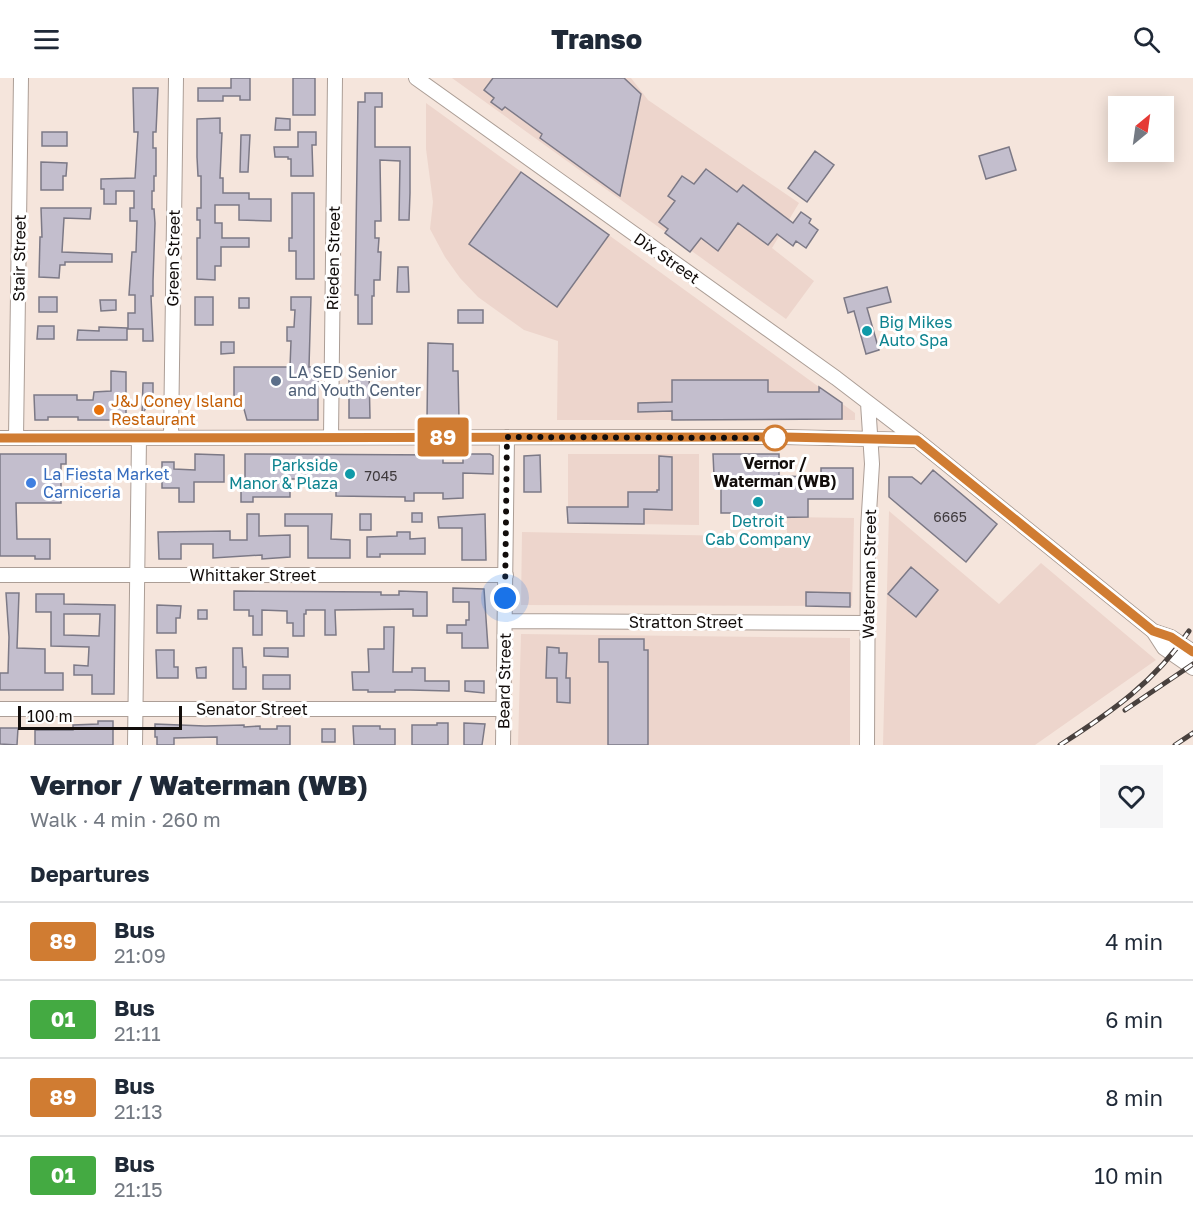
<!DOCTYPE html>
<meta charset="utf-8">
<style>
body{margin:0;font-family:"Golos Text",sans-serif;background:#f6f6f7;color:#1f2937;height:100vh;display:flex;flex-direction:column;font-size:22px;white-space:nowrap}
*{box-sizing:border-box;margin:0}
p{font-size:20px;color:#747a83}
.icon{flex:none;width:33px;height:33px;fill:none;stroke:currentColor;stroke-width:2;stroke-linecap:round;stroke-linejoin:round}
.map{position:relative;height:667px;overflow:hidden}
.side{display:flex;flex-direction:column;background:#fff;flex:1}
.side>*{flex:none}
.badge{padding:0 12px;border-radius:4px;font-size:21px;line-height:39px}
.needle{width:39px;rotate:29deg}
.buttons{position:absolute;left:1108px;top:18px;display:grid;gap:12px}
.buttons a{display:grid;place-items:center;width:66px;height:66px;border-radius:0px;background:#fff;box-shadow:0 3px 15px #0003;font-size:30px}
.scale{position:absolute;left:18px;bottom:15px;width:164px;box-sizing:border-box;padding-left:6px;border:3px solid #120d0b;border-top:0;font-size:16px;line-height:21px;white-space:nowrap;color:#120d0b;-webkit-text-stroke:4px #fff;paint-order:stroke}
.you{position:absolute;width:30px;height:30px;margin:-15px;border:4px solid #fff;border-radius:50%;background:#1a73e8;box-shadow:0 0 0 9px #1a73e833}
.map>.badge{position:absolute;translate:-50% -50%;box-shadow:0 0 0 3px #fff}
h2{padding:0 30px;font-size:22px;line-height:54px}
.round{display:grid;place-items:center;flex:none;width:63px;height:63px;border-radius:0px;background:#f6f6f7}
.overview{display:flex;align-items:center;justify-content:space-between;height:102px;padding:0 30px}
h1{font-size:28px;font-weight:800;line-height:45px}
ul{padding:0;list-style:none}
li{display:flex;align-items:center;gap:18px;height:78px;padding:0 30px;border-top:2px solid #e0e1e3}
li div{flex:1}
li b{display:block;font-size:22px}
li em{font-style:normal}
li .badge{min-width:66px;font-weight:700;text-align:center}
header{display:flex;justify-content:space-between;align-items:center;height:78px;padding:0 30px;background:#fff;font-size:27px;font-weight:800}
.map>svg:first-child{display:block}
</style>
<header><svg class="icon" aria-label="menu" viewBox="0 0 24 24"><path d="M4 6h16M4 12h16M4 18h16"/></svg>Transo<svg class="icon" aria-label="search" viewBox="0 0 24 24"><circle cx="10" cy="10" r="6"/><path d="M15 15l6 6"/></svg></header>
<div class="map">
<svg width="1193" height="667" viewBox="0 0 1193 667">
<rect width="100%" height="100%" fill="#f5e5dc"/>
<path fill="#edd5cc" d="M452 0H631L648 22 799 125 772 170 814 203 786 241Z
M426 25 855 335V342H557L558 263 524 252 478 219 460 200 445 179 430 151 433 124 426 71Z
M568 376H699V447L568 445Z
M889 433 999 526 1041 485 1156 582 1035 667H883Z
M787 439 854 440 852 528 521 527 522 454 787 459Z
M521 556 850 560V667H518Z"/>
<path fill="#c3becd" stroke="#7c7986" stroke-width="1.5" fill-rule="evenodd" d="M231 0H250V22H240V18H223V23H198V10H231Z
M293 0H315V37H293Z
M493 0H624L641 16 620 118 540 60 542 56 505 29 502 32 491 24 494 20 484 12Z
M133 10H158L156 54H153V70H156V98H154V113H152V131H154L155 145 153 203V218H151L153 263H143V251H128V235H135V217H129L132 174H136L137 143H130V130H134V113H116V126H104V111H101V101L135 100 138 54H134Z
M365 15H382V29H375V69H410V115L409 142H399L400 83 380 82 381 143H375V160H379L378 174H381L380 202H374V218H372V246H358V217H355L358 24H365Z
M220 40V55H222L220 100H223V115H249V121H271V143L239 142V127H215V145H222V160H249V169H221V188H215V202L197 201V160H200V142H197V130H201V98H198L197 79V41Z
M276 40 290 41V52H275Z
M42 54H67V68H42Z
M298 54H316V67H312L313 98H291V81H288V79H275L274 69H298Z
M241 57H250L248 94H240Z
M1009 69 1016 92 986 101 979 78Z
M815 73 834 87 807 124 788 110Z
M41 84 67 85 66 98H63V112H41Z
M706 91 737 114 743 107 793 145 801 134 811 141 809 145 818 152 806 170 796 163 793 168 777 156 768 167 738 145 718 173 701 160 690 174 665 155 668 151 659 144 675 123 668 118 682 98 694 106Z
M521 94 609 157 557 229 469 166Z
M292 115H314V201H296V173H289V160H292Z
M41 130H91L90 141 64 140 62 174 112 176V184H65V187H60L59 200 39 199 40 159H42Z
M398 189H408L409 214H397Z
M887 209 891 224 867 230 879 272 866 276 854 233 848 235 844 220Z
M39 219H57V234H39Z
M195 219H213V247H195Z
M291 219H311L309 289H318V342H247L241 320H236L234 317V289H290L291 263H287V249H294L295 232H291Z
M239 220H249V230H239Z
M100 222H116V232L101 233Z
M458 232H483V245H458Z
M38 248H54V261H37Z
M99 249 127 250V262H77L78 252 99 253Z
M221 264H234V275L221 276Z
M428 265 453 266V293H458L459 342H427Z
M111 293 126 294V342H78V339H48V342H35L34 317H77V322H93L94 314 111 313Z
M349 294H369L370 340H349Z
M672 302H768V314H819V309L842 325V341L672 342V333L638 334V325L672 324Z
M143 305H153V317L142 337Z
M0 376H66V386H61V425H16L17 461H50V481H35V478H0Z
M195 376 224 377V404H194V424H179V410H162V384H174V391L195 392Z
M245 376 443 377V385H463V376H490L493 378V396L463 395V420L443 421V415H414V423H405V419L336 418V413H324V401H290V419H253V424H241V405H245Z
M713 376H779V398L821 399V390H853V421H808V439L737 440V435H721V398H714Z
M540 377 541 414H524V378Z
M659 378 672 379V432L644 431V446L568 445 567 429H628V414H657V412H659Z
M933 392 997 446 966 484 889 419V399H912L921 406Z
M412 435H422V444H412Z
M247 436H259V458L290 457V479L262 481V477L213 480V466H181V481H159L158 454 230 453V462H247Z
M285 436H332L331 461 350 462V480H308V448H285Z
M360 436H371V452H360Z
M485 436 486 482H462V450H439L438 439Z
M397 454H410V461L425 460V476H380V479H367V459L397 458Z
M911 489 938 512 916 539 888 516Z
M453 510 484 511 488 570H462V555H447V547H466V542H469V524H453Z
M234 513 381 514V517H399V513L427 514V538H413V531L335 532 336 557H325V532H306V536H304V558H293V545H287V533L262 532V557H253V538H249V532H234Z
M806 514 850 515V529L806 528Z
M6 515H19L17 570 45 571V595H63V612H0V595H8L9 559Z
M36 516H64V526L115 527 114 616H92V597H74V587L88 588 89 569 51 568V534H36ZM64 536H100L99 558 64 557Z
M157 527 181 528 180 540H176V555H157Z
M198 532H207V541H198Z
M384 549H394L393 594H412V590H425V603H449V613L410 612H395V614H368V612H353L352 594H369L368 571H384Z
M599 561H644V572H648V667H608V584H599Z
M547 569 559 570V575H567L566 600H570V625L557 624V600H546Z
M233 570H242L243 589H246V611H233Z
M264 570H288V579L264 578Z
M156 572H174V589H178V600H157Z
M206 589V600H197L196 590Z
M263 597H290V611H263Z
M465 603H484V615L465 613Z
M98 643H113V667H35V652H73V647L98 646Z
M437 645H448V667H412V647H437Z
M464 645 485 646 482 667H464Z
M155 646 205 648 244 647V649L260 648V651H277V648H290V667H217V659L174 660V667H157V659H155Z
M353 648H380V651H395V667H354Z
M0 650H18L17 667 0 666Z
M322 651H335V664H322Z"/>
<g fill="none" stroke-linecap="round" stroke-linejoin="round">
<defs>
<path id="minor" d="M416 0 836 300 917 362 1153 553 1171 559 1193 574
M171 359 176 0
M331 359 335 0
M0 360 784 359 917 362
M16 360 21 0
M0 497H506
M505 543 868 545
M1153 553 1164 570 1193 590
M0 631H504
M135 667 139 360
M503 667 507 359
M867 667 868 451 872 386 868 325"/>
</defs>
<use href="#minor" stroke="#ac9e96" stroke-width="16"/>
<use href="#minor" stroke="#fff" stroke-width="14"/>
<defs>
<path id="rail" d="M1125 632 1193 586
M1060 667C1110 635 1156 603 1189 553
M1175 667 1193 655"/>
</defs>
<use href="#rail" stroke="#49413e" stroke-width="5"/>
<use href="#rail" stroke="#fff" stroke-width="3" stroke-dasharray="9" stroke-linecap="butt"/>
</g>
<g fill="none" stroke-linecap="round" stroke-linejoin="round">
<defs>
<path id="line" d="M0 360 784 359 917 362 1153 553 1171 559 1193 574"/>
</defs>
<use href="#line" stroke="#fff" stroke-width="14"/>
<use href="#line" stroke="#d07c32" stroke-width="9"/>
<path stroke="#120d0b" stroke-width="6" stroke-dasharray="0 10.8" d="M505 520 507 359 775 360"/>
</g>
<g fill="#0f9aa8" stroke="#fff" stroke-width="2">
<circle cx="867" cy="253" r="6"/>
<circle cx="350" cy="396" r="6"/>
<circle cx="758" cy="424" r="6"/>
</g>
<circle fill="#5c6f8a" stroke="#fff" stroke-width="2" cx="276" cy="303" r="6"/>
<circle fill="#e8710a" stroke="#fff" stroke-width="2" cx="99" cy="332" r="6"/>
<circle fill="#fff" stroke="#d07c32" stroke-width="3" cx="775" cy="360" r="12"/>
<circle fill="#3f7fe0" stroke="#fff" stroke-width="2" cx="31" cy="405" r="6"/>
<g text-anchor="middle" dominant-baseline="central" stroke-width="6" stroke-linejoin="round" paint-order="stroke">
<g font-size="14" fill="#3e393c">
<text x="381" y="397">7045</text>
<text x="950" y="438">6665</text>
</g>
<g font-size="16" fill="#120d0b" stroke="#fff">
<text transform="translate(19 180) rotate(-89)">Stair Street</text>
<text transform="translate(173 180) rotate(-89)">Green Street</text>
<text transform="translate(333 180) rotate(-89)">Rieden Street</text>
<text transform="translate(667 180) rotate(35)">Dix Street</text>
<text transform="translate(869 496) rotate(-89)">Waterman Street</text>
<text x="253" y="497">Whittaker Street</text>
<text x="686" y="544">Stratton Street</text>
<text transform="translate(504 603) rotate(-89)">Beard Street</text>
<text x="252" y="631">Senator Street</text>
</g>
<g font-size="16" fill="#0d838f" stroke="#fff" text-anchor="start">
<text x="879" y="244">Big Mikes<tspan x="879" dy="18">Auto Spa</tspan></text>
<text x="338" y="387" text-anchor="end">Parkside<tspan x="338" dy="18">Manor &amp; Plaza</tspan></text>
<text x="758" y="443" text-anchor="middle">Detroit<tspan x="758" dy="18">Cab Company</tspan></text>
</g>
<g font-size="16" fill="#4e5e75" stroke="#fff" text-anchor="start">
<text x="288" y="294">LA SED Senior<tspan x="288" dy="18">and Youth Center</tspan></text>
</g>
<g font-size="16" fill="#c56008" stroke="#fff" text-anchor="start">
<text x="111" y="323">J&amp;J Coney Island<tspan x="111" dy="18">Restaurant</tspan></text>
</g>
<g font-size="16" font-weight="bold" fill="#120d0b" stroke="#fff">
<text x="775" y="385">Vernor /<tspan x="775" dy="18">Waterman (WB)</tspan></text>
</g>
<g font-size="16" fill="#366cbe" stroke="#fff" text-anchor="start">
<text x="43" y="396">La Fiesta Market<tspan x="43" dy="18">Carniceria</tspan></text>
</g>
</g>
</svg>
<div class="buttons">
<a><svg class="needle" viewBox="-14 -14 28 28"><path d="M0-13l5 13h-10z" fill="#e53935"/><path d="M0 13l5-13h-10z" fill="#747a83"/></svg></a>
</div>
<div class="scale">100 m</div>
<div class="you" style="left:505px;top:520px"></div>
<b class="badge" style="left:443px;top:359px;background:#d07c32;color:#fff">89</b>
</div>
<section class="side">
<div class="overview"><div><h1>Vernor / Waterman (WB)</h1><p>Walk · 4 min · 260 m</p></div><a class="round"><svg class="icon" aria-label="heart" viewBox="0 0 24 24"><path d="M12 20l-8-8c-3-5 5-10 8-4 3-6 11-1 8 4z"/></svg></a></div>
<h2>Departures</h2>
<ul>
<li><span class="badge" style="background:#d07c32;color:#fff">89</span><div><b>Bus</b><p>21:09</p></div><em>4 min</em></li>
<li><span class="badge" style="background:#44aa42;color:#fff">01</span><div><b>Bus</b><p>21:11</p></div><em>6 min</em></li>
<li><span class="badge" style="background:#d07c32;color:#fff">89</span><div><b>Bus</b><p>21:13</p></div><em>8 min</em></li>
<li><span class="badge" style="background:#44aa42;color:#fff">01</span><div><b>Bus</b><p>21:15</p></div><em>10 min</em></li>
</ul>
</section>
